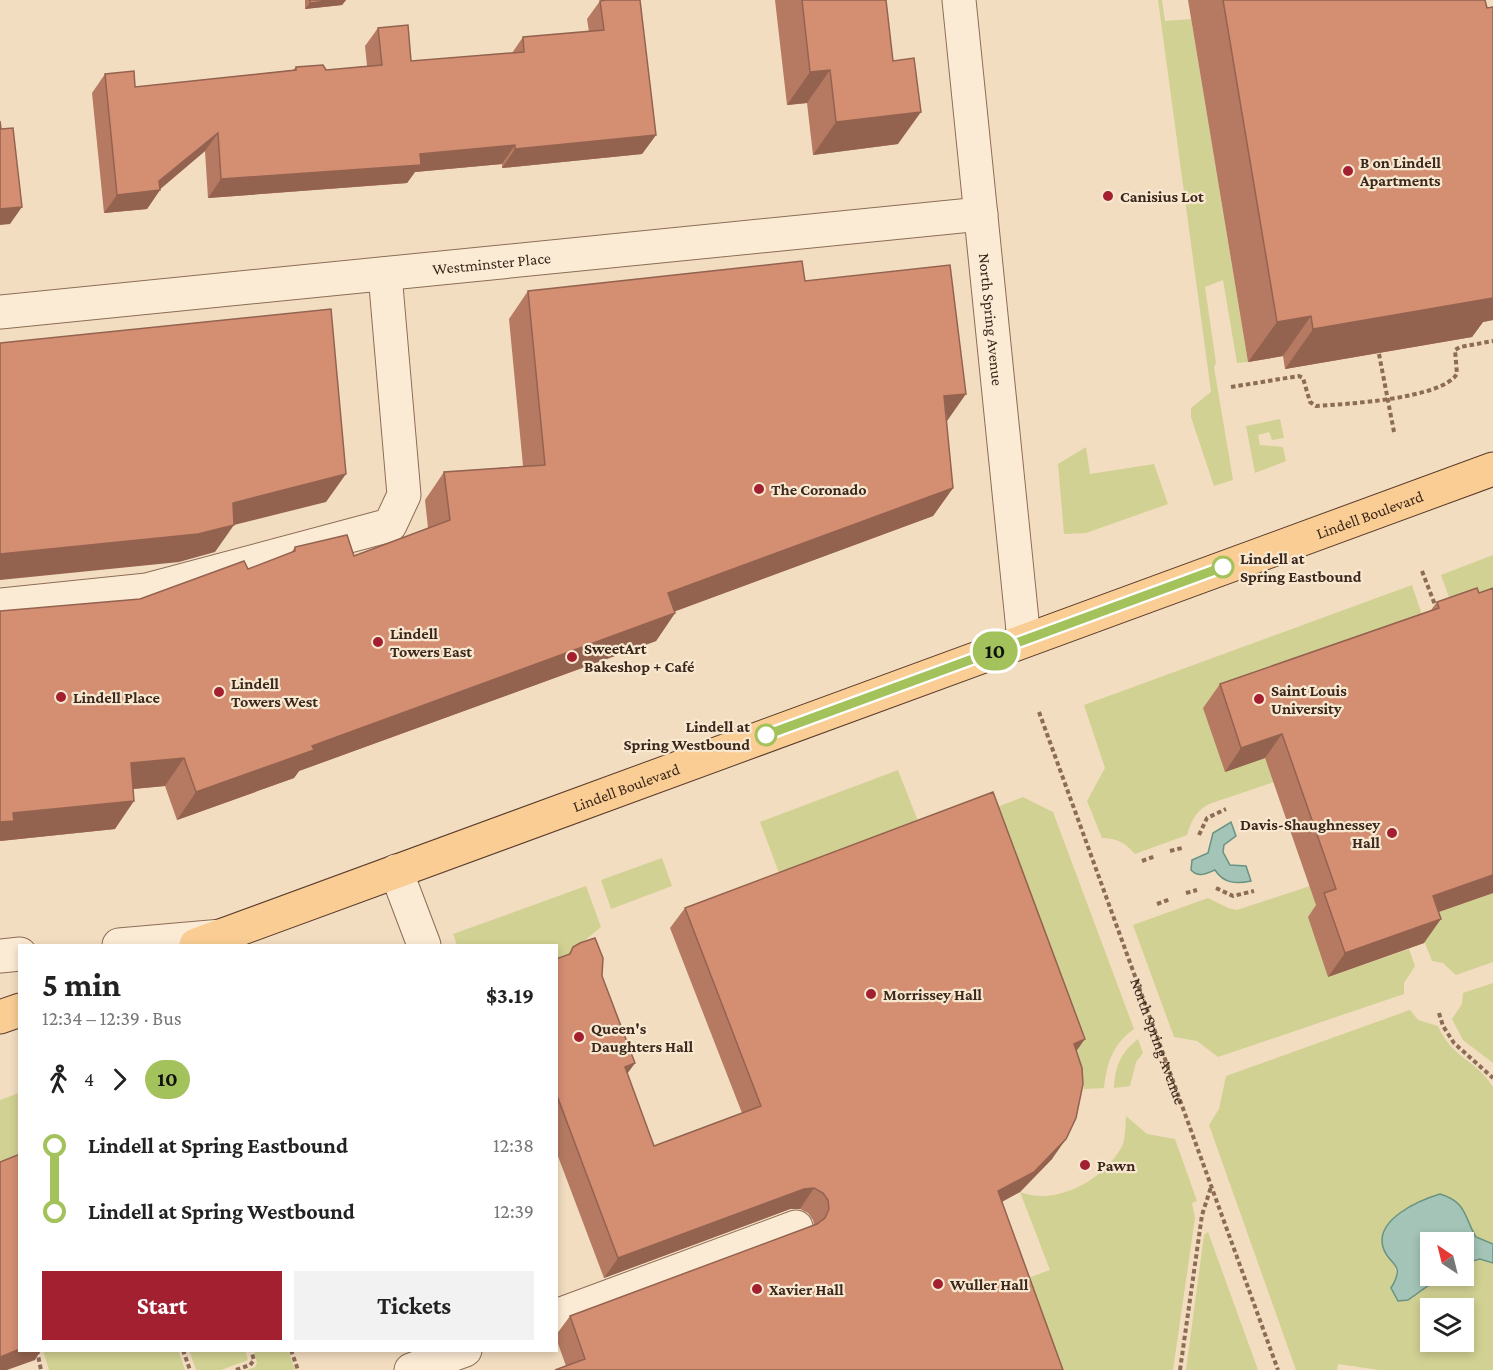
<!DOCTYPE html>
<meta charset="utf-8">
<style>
body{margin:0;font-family:"Crimson Pro",serif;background:#f2f2f2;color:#222;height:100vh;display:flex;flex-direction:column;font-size:22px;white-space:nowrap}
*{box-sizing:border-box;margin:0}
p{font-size:20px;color:#767676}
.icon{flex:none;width:33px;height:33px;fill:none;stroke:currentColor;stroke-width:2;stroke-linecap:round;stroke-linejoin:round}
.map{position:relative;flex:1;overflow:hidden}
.details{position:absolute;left:18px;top:944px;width:540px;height:408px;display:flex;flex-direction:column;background:#fff;border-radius:0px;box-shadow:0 3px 9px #0003}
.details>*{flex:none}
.badge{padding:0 12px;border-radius:20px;font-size:21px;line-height:39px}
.needle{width:39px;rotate:325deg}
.controls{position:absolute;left:1420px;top:1232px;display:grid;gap:12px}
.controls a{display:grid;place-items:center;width:54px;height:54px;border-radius:0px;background:#fff;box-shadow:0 3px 9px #0003;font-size:30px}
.map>.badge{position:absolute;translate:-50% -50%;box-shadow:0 0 0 3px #fff}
.legs{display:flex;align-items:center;gap:9px;height:66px;padding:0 24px;font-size:20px}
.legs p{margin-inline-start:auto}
.summary{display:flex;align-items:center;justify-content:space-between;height:102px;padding:0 24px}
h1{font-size:33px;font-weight:700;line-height:45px}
.cta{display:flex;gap:12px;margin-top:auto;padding:12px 24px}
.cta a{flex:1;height:69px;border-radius:0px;background:#a32031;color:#fff;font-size:24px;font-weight:700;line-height:69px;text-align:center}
.cta a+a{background:#f2f2f2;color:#222}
ul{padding:0 24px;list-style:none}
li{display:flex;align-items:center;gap:21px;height:66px;font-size:22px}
li i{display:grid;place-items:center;width:9px;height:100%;margin:0 8px;background:currentColor}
li i::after{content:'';width:15px;height:15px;margin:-8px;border:4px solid;border-radius:50%;background:#fff}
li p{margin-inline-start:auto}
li:first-child i{background:linear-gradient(#0000 50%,currentColor 0)}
li:last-child i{background:linear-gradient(currentColor 50%,#0000 0)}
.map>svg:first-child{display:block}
</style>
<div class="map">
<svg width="1493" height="1370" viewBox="0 0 1493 1370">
<rect width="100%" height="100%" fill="#f2ddc0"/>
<path fill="#d1d193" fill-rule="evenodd" d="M1158 0H1162L1165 21 1191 19 1248 362 1237 363 1223 280 1205 287 1216 363 1214 367 1233 480 1214 486 1191 417V408L1211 392Z
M1280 419 1284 438 1272 440 1269 432 1258 435 1260 445 1283 447 1286 461 1255 473 1246 426Z
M1086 447 1090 474 1154 464 1168 504 1086 533 1064 534 1058 464Z
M1493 555V606L1455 614 1441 575Z
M1412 585 1425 624 1265 758 1274 782 1209 804C1196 811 1191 821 1187 835L1135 854C1125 843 1117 838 1102 838L1087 801 1105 768 1084 705Z
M898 770 918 821 779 873 760 822Z
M1023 797 1053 812 1134 1029C1113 1044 1107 1062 1104 1088L1084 1089 1079 1058 987 811Z
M662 858 672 886 611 909 601 880Z
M586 886 601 927 557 964 556 945H457L453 934Z
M1310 886 1319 913 1328 977 1409 949 1415 966 1404 983V994L1218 1057 1197 1041 1174 1037 1133 925 1208 898 1228 908 1237 910Z
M1493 893V962L1456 975 1443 963 1432 961 1416 920Z
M1493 983V1063L1463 1040 1452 1019 1462 1004 1463 993Z
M1410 1010 1418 1020 1438 1026C1453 1060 1476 1059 1493 1087V1244L1485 1243 1472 1232 1413 1205 1392 1221 1383 1233 1387 1255 1394 1261 1397 1279 1408 1300 1443 1275H1464V1263L1480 1259 1493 1263V1370H1379L1338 1364 1337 1370H1296L1209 1125 1219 1109 1226 1076ZM1431 1308H1464V1341H1431Z
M1138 1039 1143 1053 1136 1062 1130 1086 1114 1088C1115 1066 1121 1052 1138 1039Z
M19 1093V1170L0 1234V1100Z
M1126 1116 1147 1134 1175 1139 1197 1201 1192 1203 1195 1218 1173 1370H1049L1017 1282 1050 1270 1020 1192C1057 1206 1103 1180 1121 1148 1126 1140 1125 1125 1126 1116Z
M1208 1232 1258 1370H1186L1204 1235Z
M43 1350H178L185 1370H49Z
M189 1350H245L248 1360 221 1370H196Z
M254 1350H288L295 1370H247L255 1367 257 1363Z"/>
<path fill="#a3c4b6" stroke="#699383" stroke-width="1.5" d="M1231 822 1236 836 1224 845 1223 852 1230 865 1246 866 1251 881C1237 884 1224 884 1215 870 1205 874 1199 878 1191 870L1192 860 1208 853 1213 833Z
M1440 1194C1467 1202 1464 1217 1476 1237L1493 1244V1263L1480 1259 1464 1263V1242H1431V1275H1443L1408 1300 1398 1301 1391 1288C1407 1262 1388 1266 1383 1247 1375 1219 1420 1200 1440 1194Z"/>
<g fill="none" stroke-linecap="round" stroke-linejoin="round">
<defs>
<g id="minor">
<path id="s2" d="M959 0 1024 640"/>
<path id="s3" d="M0 312 981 214"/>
<path d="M0 605 147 590 390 525 404 495 385 274"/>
<path d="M396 871 424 945"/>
<path d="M119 945 222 936"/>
<path d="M0 956 20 954"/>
<path d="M556 1316 796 1227"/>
<path d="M411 1370 465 1350"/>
</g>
<g id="major">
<path id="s4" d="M196 945 1493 469"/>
<path d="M0 1017 20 1010"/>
</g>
</defs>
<use href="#minor" stroke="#8d6c56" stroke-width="35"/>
<use href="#major" stroke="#5a3b2b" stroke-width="35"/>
<g stroke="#8d6c56" stroke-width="4" stroke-dasharray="4.5 3" stroke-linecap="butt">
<path d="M1379 354 1394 432"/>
<path d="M1231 387 1299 376 1303 378 1310 402 1316 406C1346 404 1441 399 1457 374L1455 350 1460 347 1493 341"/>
<path d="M1422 571 1437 610"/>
<path id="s1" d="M1039 712 1278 1370"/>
<path d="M1199 835 1207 818 1226 809"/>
<path d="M1170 851 1182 848"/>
<path d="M1142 861 1156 856"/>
<path d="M1216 888 1233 896 1254 891"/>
<path d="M1186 893 1197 890"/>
<path d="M1157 904 1171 899"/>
<path d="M1439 1013 1443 1026 1454 1043 1493 1078"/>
<path d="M37 1350 41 1370"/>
<path d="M183 1350 190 1370"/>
<path d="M291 1350 298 1370"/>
<path d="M236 1370 250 1365 254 1360 251 1350"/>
<path d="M1180 1370 1202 1215 1211 1187"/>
</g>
<use href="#minor" stroke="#fcebd4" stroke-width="33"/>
<use href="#major" stroke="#f9cd94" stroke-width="33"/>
</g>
<path fill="#b67a62" d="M305 0H346L342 5 305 9Z
M775 0H886L893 61 898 144 813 155 807 103 787 105Z
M1188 0H1485L1487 8 1493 7V320L1483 322 1472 337 1285 369 1283 356 1248 362Z
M600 1 656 135 642 154 502 168V164L415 172 407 183 208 198 205 151 160 189V190L147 209 104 213 92 93 105 74 135 87 293 70 296 67 326 70 367 66 365 46 378 28 411 61 512 53 523 37 589 32 587 19Z
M805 281 946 421 953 488 933 516 675 611V613L656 641 299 771 294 778 177 820 165 786 133 789 115 829 0 841V611L140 599 248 569 291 553 295 547 354 556 428 528 425 500 444 472 523 466 509 319 528 291Z
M1493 588V893L1438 912 1424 943 1328 977 1308 917 1316 905 1265 758 1225 772 1203 708 1220 684 1431 610 1437 602 1479 593Z
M685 908 1076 1051 1052 1159 1020 1192 1002 1202 566 1366 556 1338V1335L570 1316 814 1225 813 1220 808 1213 800 1209H790L604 1278 556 1151V959L568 955 573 947 602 976 635 1063 627 1074 654 1146 742 1113 670 928Z"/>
<path fill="#946350" d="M335 0H346L342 5 305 9 310 3Z
M830 70 807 103 787 105 810 72Z
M921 112 898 144 813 155 836 122Z
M218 133 205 151 158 191 160 190 147 209 104 213 117 195 159 181Z
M656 135 642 154 502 168 515 149Z
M515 145 502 164 415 172 407 183 208 198 221 179 420 154Z
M22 207 10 224 0 225V209Z
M1493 291V320L1483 322 1472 337 1285 369 1313 329Z
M1311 316 1283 356 1248 362 1277 322Z
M966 394 947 421 944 396Z
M346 474 326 502 234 525 215 552 179 562 0 580V554L233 503Z
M953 488 933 516 649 621 668 593Z
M675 613 656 641 299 771 294 778 177 820 196 792 312 746Z
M1282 734 1265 758 1225 772 1241 748Z
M184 758 165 786 111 791 131 763Z
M134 801 115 829 0 841V822L13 813Z
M1493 875V893L1416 920 1433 896Z
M1441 919 1424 943 1328 977 1345 953Z
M1085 1039 1070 1060 1074 1044Z
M635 1063 620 1083 625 1067Z
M1066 1139 1052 1159 1020 1192 984 1211 998 1191Z
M814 1188 800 1209H790L604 1278 618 1258 804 1189Z
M20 1349 41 1350 35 1360 7 1370H0V1357Z"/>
<path fill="#d48e72" stroke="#946350" stroke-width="1.5" d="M310 0H335L310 3Z
M606 0H640L656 135 515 149V145L420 154 421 165 221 179 218 133 159 181 160 190 117 195 105 74 134 71 135 87 296 70V67L323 65 326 70 382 65 378 28 408 25 411 61 524 52 523 37 604 30 600 1Z
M802 0H886L893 61 914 58 921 112 836 122 830 70 810 72Z
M1223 0H1485L1487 8 1493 7V298L1313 329 1311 316 1277 322Z
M0 121 1 129 13 128 22 207 0 209Z
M802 261 805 281 950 265 966 394 944 396 953 488 668 593 675 613 312 746 314 750 196 792 184 758 131 763 134 801 13 813 14 821 0 822V611L140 599 244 561 248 569 295 551V547L347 535 354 556 450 520 444 472 545 465 528 291Z
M331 309 346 474 233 503 234 525 198 534 0 554V343Z
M1477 588 1479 593 1493 588V875L1433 896 1441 919 1345 953 1324 893 1336 889 1282 734 1241 748 1220 684 1439 608 1437 602Z
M993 792 1085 1039 1074 1044 1082 1068 1083 1084 1076 1118 1066 1139 1034 1172 998 1191 1063 1370H555L585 1359 570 1316 817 1224 825 1218 829 1209 828 1200 823 1193 814 1188 804 1189 618 1258 556 1093V959L570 954 573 947 580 943 595 938 603 958 602 976 635 1063 625 1067 654 1146 761 1106 685 908Z
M20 1154V1349L0 1357V1162Z"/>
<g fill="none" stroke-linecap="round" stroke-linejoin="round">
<defs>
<path id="line-1" d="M766 735 1223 567"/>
</defs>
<use href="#line-1" stroke="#fff" stroke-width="14"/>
<use href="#line-1" stroke="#a3c25b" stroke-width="9"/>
</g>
<g fill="#a32031" stroke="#f9e8d0" stroke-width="2">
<circle cx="1348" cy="171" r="6"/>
<circle cx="1108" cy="196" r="6"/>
<circle cx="759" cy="489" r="6"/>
<circle cx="378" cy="642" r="6"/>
<circle cx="572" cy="657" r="6"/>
<circle cx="219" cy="692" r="6"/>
<circle cx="61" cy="697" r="6"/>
<circle cx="1259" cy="699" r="6"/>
<circle cx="1392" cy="833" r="6"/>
<circle cx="871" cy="994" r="6"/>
<circle cx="579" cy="1037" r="6"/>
<circle cx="1085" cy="1165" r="6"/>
<circle cx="938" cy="1284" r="6"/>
<circle cx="757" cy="1289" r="6"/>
</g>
<g fill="#fff" stroke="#a3c25b" stroke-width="3">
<circle cx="1223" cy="567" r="10"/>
<circle cx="766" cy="735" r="10"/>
</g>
<g text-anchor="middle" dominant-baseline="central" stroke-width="4.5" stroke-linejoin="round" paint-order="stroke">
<g font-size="16" font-weight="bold" fill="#3b271c" stroke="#f9e8d0" text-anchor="start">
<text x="1360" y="162">B on Lindell<tspan x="1360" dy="18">Apartments</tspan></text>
<text x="1120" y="196">Canisius Lot</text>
<text x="771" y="489">The Coronado</text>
<text x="390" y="633">Lindell<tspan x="390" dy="18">Towers East</tspan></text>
<text x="584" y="648">SweetArt<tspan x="584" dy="18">Bakeshop + Café</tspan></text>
<text x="231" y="683">Lindell<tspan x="231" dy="18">Towers West</tspan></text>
<text x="1271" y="690">Saint Louis<tspan x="1271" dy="18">University</tspan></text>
<text x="73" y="697">Lindell Place</text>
<text x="1380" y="824" text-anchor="end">Davis-Shaughnessey<tspan x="1380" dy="18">Hall</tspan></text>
<text x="883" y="994">Morrissey Hall</text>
<text x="591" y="1028">Queen's<tspan x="591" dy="18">Daughters Hall</tspan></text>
<text x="1097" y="1165">Pawn</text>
<text x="950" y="1284">Wuller Hall</text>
<text x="769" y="1289">Xavier Hall</text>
</g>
<g font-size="16" fill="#3b271c" stroke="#f9e8d0">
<text stroke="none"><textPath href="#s3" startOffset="494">Westminster Place</textPath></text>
<text stroke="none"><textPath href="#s2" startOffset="321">North Spring Avenue</textPath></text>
<text stroke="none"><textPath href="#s4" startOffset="1250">Lindell Boulevard</textPath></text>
<text stroke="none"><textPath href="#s4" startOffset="458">Lindell Boulevard</textPath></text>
<text stroke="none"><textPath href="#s1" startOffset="350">North Spring Avenue</textPath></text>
</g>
<g font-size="16" font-weight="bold" fill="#3b271c" stroke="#f9e8d0" text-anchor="start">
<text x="1240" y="558">Lindell at<tspan x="1240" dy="18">Spring Eastbound</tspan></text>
<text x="750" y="726" text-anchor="end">Lindell at<tspan x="750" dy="18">Spring Westbound</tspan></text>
</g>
</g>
</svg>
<div class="controls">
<a><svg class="needle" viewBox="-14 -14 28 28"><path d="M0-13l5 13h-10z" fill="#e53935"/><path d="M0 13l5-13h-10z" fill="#767676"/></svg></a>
<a><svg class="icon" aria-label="layers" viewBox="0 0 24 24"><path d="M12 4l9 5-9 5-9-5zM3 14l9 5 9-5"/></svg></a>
</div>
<b class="badge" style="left:995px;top:651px;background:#a3c25b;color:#111">10</b>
<section class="details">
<div class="summary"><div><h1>5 min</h1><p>12:34 – 12:39 · Bus</p></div><b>$3.19</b></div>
<div class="legs"><svg class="icon" aria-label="walk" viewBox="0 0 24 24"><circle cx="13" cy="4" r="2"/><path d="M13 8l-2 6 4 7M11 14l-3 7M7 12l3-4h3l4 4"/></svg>4<svg class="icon" aria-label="forward" viewBox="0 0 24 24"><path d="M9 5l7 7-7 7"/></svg><b class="badge" style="background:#a3c25b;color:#111">10</b></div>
<ul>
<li><i style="color:#a3c25b"></i><b>Lindell at Spring Eastbound</b><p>12:38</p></li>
<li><i style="color:#a3c25b"></i><b>Lindell at Spring Westbound</b><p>12:39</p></li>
</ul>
<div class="cta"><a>Start</a><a>Tickets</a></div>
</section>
</div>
